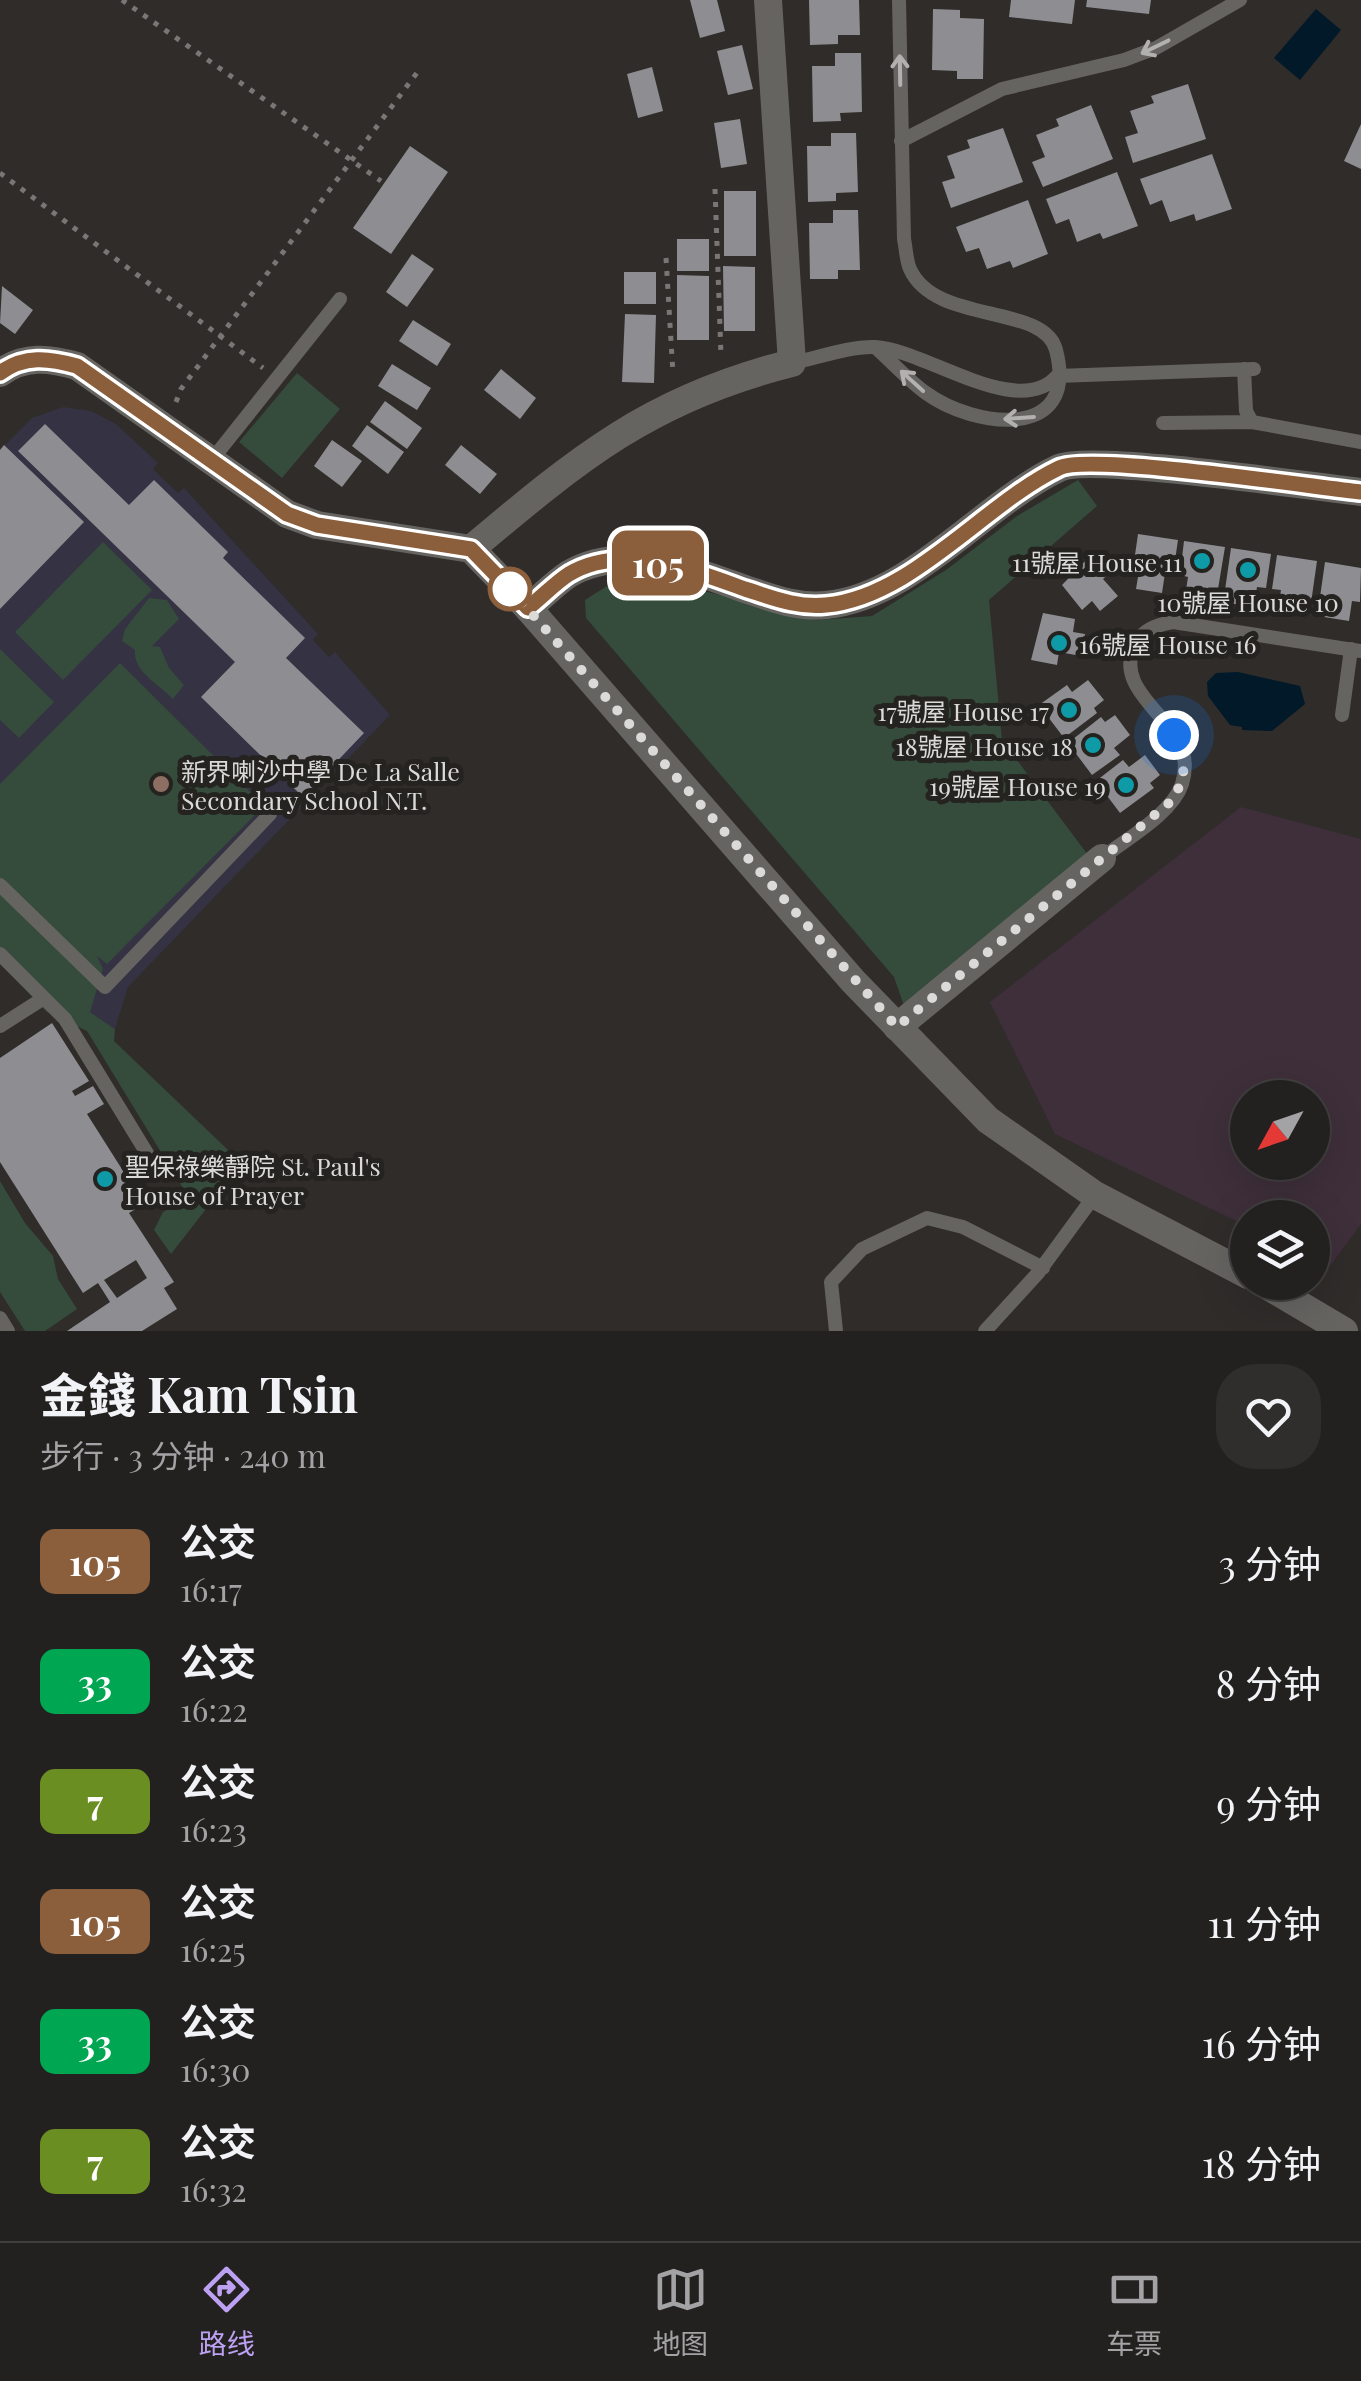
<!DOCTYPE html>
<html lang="zh">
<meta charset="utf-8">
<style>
body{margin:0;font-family:"Playfair Display","Noto Sans SC",serif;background:#2f2e2d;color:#f1f3f6;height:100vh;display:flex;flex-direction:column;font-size:38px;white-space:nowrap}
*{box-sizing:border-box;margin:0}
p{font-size:32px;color:#a3a3a5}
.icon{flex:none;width:55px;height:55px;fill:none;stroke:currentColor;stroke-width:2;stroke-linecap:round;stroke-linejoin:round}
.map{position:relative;height:1331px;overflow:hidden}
.side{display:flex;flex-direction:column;background:#232120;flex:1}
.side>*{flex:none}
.badge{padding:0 20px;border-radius:15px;font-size:35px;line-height:65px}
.needle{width:65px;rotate:230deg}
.tools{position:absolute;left:1230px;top:1080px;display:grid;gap:20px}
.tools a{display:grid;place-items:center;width:100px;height:100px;border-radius:50%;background:#232120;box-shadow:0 10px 40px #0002,0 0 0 2px #403e3e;font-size:50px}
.you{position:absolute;width:50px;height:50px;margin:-25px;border:8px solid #fff;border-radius:50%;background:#1a73e8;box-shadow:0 0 0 15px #1a73e833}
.map>.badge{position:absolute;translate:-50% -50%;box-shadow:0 0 0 5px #fff}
.round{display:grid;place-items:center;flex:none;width:105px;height:105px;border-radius:40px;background:#2f2e2d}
.summary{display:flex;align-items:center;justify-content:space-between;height:170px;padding:0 40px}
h1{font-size:48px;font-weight:700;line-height:75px}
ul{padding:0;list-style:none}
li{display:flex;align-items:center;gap:30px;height:120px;padding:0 40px}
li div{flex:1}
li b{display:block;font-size:38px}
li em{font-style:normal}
li .badge{min-width:110px;font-weight:700;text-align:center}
.dock{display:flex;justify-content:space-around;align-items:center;height:140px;border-top:2px solid #403e3e;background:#232120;font-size:28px;color:#a3a3a5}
.dock a{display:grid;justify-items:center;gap:5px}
.dock .active{color:#bca0f2}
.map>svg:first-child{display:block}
</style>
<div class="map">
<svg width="1361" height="1331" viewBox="0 0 1361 1331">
<rect width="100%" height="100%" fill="#2f2c2a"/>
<path fill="#3e2f3a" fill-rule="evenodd" d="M1241 807 1361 839V1224L1331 1265 1313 1257 1312 1218H1248L1247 1226 1055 1134 990 1002ZM1248 1098H1312V1162H1248Z"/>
<path fill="#343243" d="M63 407 91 411 116 424 158 463 153 469 178 493 184 488 318 634 313 640 329 657 335 652 390 715 128 987 115 1029 77 1003 0 926V450L32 418Z"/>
<path fill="#354b3b" d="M297 373 340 409 282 478 239 442Z
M1078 480 1097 506 989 600 1002 740 1091 859 904 1006 894 977 586 618 585 600 629 572 818 620 872 616 946 570 1017 516Z
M103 542 152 590 63 680 15 632Z
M149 598 167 600 179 619 152 646 160 647 169 668 184 685 173 699C159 684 133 672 135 650L122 641 125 629Z
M0 649 54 702 19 738 0 720Z
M120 663 264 806 107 964 97 956 103 969 90 1012 115 1029 114 1041 248 1169 221 1190 171 1254 154 1230 163 1212 189 1198 87 1031 47 1012 0 964V784Z
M0 1181 25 1223 53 1256 58 1279 77 1309 45 1331H25L0 1292Z"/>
<path fill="#011929" d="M1316 9 1341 30 1300 80 1274 58Z
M1238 672 1300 686 1305 704 1272 731 1242 730V727L1230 725 1208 696 1207 682 1216 673Z"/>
<path fill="#8e8d91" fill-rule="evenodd" d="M690 0H717L725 31 700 38Z
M809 0H859L860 35H838V44L810 45Z
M1011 0H1075L1072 24 1009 17Z
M1087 0H1151L1149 14 1086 7Z
M933 9 960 10V18L984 19 983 79H957V71L932 70Z
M742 45 753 89 728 95 717 51Z
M835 53H861L862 112 840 113 841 121 813 122 812 66H835Z
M652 67 663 111 638 118 627 74Z
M1188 84 1206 139 1133 163 1125 137 1138 133 1130 111 1154 103 1151 96Z
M1091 105 1113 159 1043 187 1032 162 1045 157 1036 135 1059 126 1056 119Z
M740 119 747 164 721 168 714 123Z
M1361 124V169L1344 161Z
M1003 128 1023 182 951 208 942 182 955 178 947 156 970 148 967 140Z
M831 133H856L858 192 836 193V201L808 202 807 146H831Z
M410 146 448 172 391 254 353 228Z
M1212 154 1232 209 1196 221 1194 214 1170 222 1162 200 1150 205 1140 179Z
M1117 172 1138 226 1103 239 1100 233 1077 242 1069 219 1056 224 1046 199Z
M724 191H756V256H724Z
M1028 200 1048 254 1013 268 1010 261 987 269 979 248 966 252 956 227Z
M833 210H858L860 270H838V279H810L809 223H833Z
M677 239H709V271H677Z
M412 254 434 269 407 307 386 292Z
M723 266 755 267V331H724Z
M624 272H656V304H624Z
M677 275 709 276V340H677Z
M2 286 33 310 15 334 0 323Z
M625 314 656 315 654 383 622 382Z
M413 320 451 344 437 366 399 341Z
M392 364 431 388 417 410 378 386Z
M501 369 536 398 520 419 484 390Z
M385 401 422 428 407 449 370 422Z
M45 424 129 505 154 480 228 552 223 558 305 638 286 658 364 733 303 797 201 697 235 662 18 451Z
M367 425 404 452 388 474 352 446Z
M332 440 362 461 342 487 314 466Z
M4 445 84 522 0 609V450Z
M461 445 497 474 480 494 445 465Z
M1138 534 1178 540 1173 574 1165 573 1162 593 1136 589 1138 577 1132 576Z
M1184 541 1225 547 1218 589 1213 588 1211 601 1185 597 1188 577 1180 575Z
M1231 548 1271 554 1266 588 1257 587 1254 607 1229 603 1231 591 1225 590Z
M1095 551 1112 571 1103 579 1118 596 1100 611 1092 601 1082 610 1062 585Z
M1277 555 1317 561 1311 603 1305 602 1304 614 1278 610 1281 590 1272 589Z
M1325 562 1361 568 1360 602 1352 601 1349 621 1324 617 1325 605 1319 604Z
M1043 613 1075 619 1073 632 1085 634 1081 656 1059 652 1057 665 1031 660Z
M1088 680 1104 700 1094 708 1097 713 1064 738 1039 705 1067 685 1072 692Z
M1115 715 1130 735 1114 748 1120 755 1092 775 1068 743 1101 717 1105 722Z
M1145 755 1160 775 1150 783 1154 788 1120 813 1096 781 1123 760 1129 767Z
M52 1023 89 1081 72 1091 75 1096 93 1086 104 1104 87 1114 144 1204 129 1213 174 1282 164 1288 177 1309 142 1331H67L110 1302 98 1283 83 1293 0 1162V1058ZM136 1260 147 1278 117 1298 104 1280Z"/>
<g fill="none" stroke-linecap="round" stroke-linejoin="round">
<path stroke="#797675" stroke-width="5" stroke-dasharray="5 8" stroke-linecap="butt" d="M122 0 381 181
M0 173 263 368
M715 189 721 355
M666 258 673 374
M176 402 181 389 419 70"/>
<path stroke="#666461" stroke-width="14" d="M901 141 1002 89 1124 60 1156 48 1240 0
M875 347C892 362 908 380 926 393 974 428 1080 442 1056 350 1044 303 935 325 910 269 906 260 906 248 904 239L899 0
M792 363C817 358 849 346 875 347 924 349 1018 421 1057 376L1254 369
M1244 369 1246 411 1252 422 1361 442
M1163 423 1252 422
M211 461 340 299
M1342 715 1351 649
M1102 858C1126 839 1172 814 1182 784 1185 774 1186 763 1183 753 1173 715 1113 689 1135 645 1143 629 1156 625 1173 622L1361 651
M0 885 105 987 270 814
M0 954 65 1019 159 1173
M0 1026 44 998
M0 1318 8 1331
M836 1331 831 1282 862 1249 927 1218 963 1227 1043 1268
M985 1331 1038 1273 1095 1195"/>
<path stroke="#666461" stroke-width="28" d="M471 549C579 458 651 398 792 363L768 0
M528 608C542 597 555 583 569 574 623 542 692 570 745 589 772 598 797 608 826 605 912 597 983 504 1059 468 1089 453 1313 487 1361 492
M897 1027 1102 858"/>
<path stroke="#666461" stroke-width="28" d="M0 373C24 355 49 358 77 366L287 514 317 525 471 549 528 608 853 981 988 1120 1095 1195 1248 1275
M1261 1282 1344 1331"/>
</g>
<defs><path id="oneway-shaft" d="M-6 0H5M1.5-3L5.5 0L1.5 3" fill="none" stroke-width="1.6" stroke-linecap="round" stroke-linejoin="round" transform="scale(2.5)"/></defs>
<g stroke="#b3b1af">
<use href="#oneway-shaft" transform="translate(1155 47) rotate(154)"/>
<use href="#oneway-shaft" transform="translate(900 70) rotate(-91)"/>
<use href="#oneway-shaft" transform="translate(912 381) rotate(-138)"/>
<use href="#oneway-shaft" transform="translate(1019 418) rotate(176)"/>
</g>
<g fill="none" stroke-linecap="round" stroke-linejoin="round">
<defs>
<path id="line" d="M0 373C24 355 49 358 77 366L287 514 317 525 471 549 528 608C542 597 555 583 569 574 623 542 692 570 745 589 773 598 797 608 826 605 912 597 984 504 1059 468 1089 453 1313 487 1361 492"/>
</defs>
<use href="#line" stroke="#fff" stroke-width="22"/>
<use href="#line" stroke="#8b5e3c" stroke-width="15"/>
<path stroke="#dcdad9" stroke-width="10" stroke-dasharray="0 18" d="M510 589 897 1027 1168 804C1187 781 1188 761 1174 735"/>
</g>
<g fill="#0f9aa8" stroke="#252320" stroke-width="4">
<circle cx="1202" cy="561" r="10"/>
<circle cx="1248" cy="570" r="10"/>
<circle cx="1059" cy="643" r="10"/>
<circle cx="1069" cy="710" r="10"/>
<circle cx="1093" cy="745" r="10"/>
<circle cx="1126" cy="785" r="10"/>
<circle cx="105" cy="1179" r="10"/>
</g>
<circle fill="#fff" stroke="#8b5e3c" stroke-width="5" cx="510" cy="589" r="20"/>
<circle fill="#8d6e63" stroke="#252320" stroke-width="4" cx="161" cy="784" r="10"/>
<g text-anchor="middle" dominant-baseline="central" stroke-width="10" stroke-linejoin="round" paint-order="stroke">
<g font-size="25" fill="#dcdad9" stroke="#252320" text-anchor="end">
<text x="1182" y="561">11號屋 House 11</text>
<text x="1248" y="601" text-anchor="middle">10號屋 House 10</text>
<text x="1079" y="643" text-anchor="start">16號屋 House 16</text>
<text x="1049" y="710">17號屋 House 17</text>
<text x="1073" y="745">18號屋 House 18</text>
<text x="181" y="770" text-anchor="start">新界喇沙中學 De La Salle<tspan x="181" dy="29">Secondary School N.T.</tspan></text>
<text x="1106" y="785">19號屋 House 19</text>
<text x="125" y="1165" text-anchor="start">聖保祿樂靜院 St. Paul's<tspan x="125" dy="29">House of Prayer</tspan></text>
</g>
</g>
</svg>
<div class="tools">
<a><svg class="needle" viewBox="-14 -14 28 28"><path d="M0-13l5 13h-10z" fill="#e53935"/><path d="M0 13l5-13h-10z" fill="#a3a3a5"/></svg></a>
<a><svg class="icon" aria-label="layers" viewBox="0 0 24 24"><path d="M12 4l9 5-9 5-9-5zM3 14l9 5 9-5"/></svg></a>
</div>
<div class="you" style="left:1174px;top:735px"></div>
<b class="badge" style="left:658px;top:563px;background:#8b5e3c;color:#fff">105</b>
</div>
<section class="side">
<div class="summary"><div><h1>金錢 Kam Tsin</h1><p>步行 · 3 分钟 · 240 m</p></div><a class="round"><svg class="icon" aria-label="heart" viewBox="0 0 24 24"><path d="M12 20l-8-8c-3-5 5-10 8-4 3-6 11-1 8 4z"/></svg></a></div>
<ul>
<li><span class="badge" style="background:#8b5e3c;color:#fff">105</span><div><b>公交</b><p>16:17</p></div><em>3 分钟</em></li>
<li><span class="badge" style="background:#00a651;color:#fff">33</span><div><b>公交</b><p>16:22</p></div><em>8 分钟</em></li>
<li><span class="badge" style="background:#6b8e23;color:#fff">7</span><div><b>公交</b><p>16:23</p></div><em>9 分钟</em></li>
<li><span class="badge" style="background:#8b5e3c;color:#fff">105</span><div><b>公交</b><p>16:25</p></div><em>11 分钟</em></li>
<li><span class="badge" style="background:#00a651;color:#fff">33</span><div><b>公交</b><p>16:30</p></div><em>16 分钟</em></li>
<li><span class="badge" style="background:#6b8e23;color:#fff">7</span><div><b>公交</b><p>16:32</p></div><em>18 分钟</em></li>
</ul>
</section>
<nav class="dock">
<a class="active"><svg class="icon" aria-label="directions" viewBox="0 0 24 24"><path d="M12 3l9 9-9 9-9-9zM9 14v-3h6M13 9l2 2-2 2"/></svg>路线</a>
<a><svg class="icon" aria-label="map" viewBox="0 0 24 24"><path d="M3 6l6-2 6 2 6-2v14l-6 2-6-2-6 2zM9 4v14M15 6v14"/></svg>地图</a>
<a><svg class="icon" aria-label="tickets" viewBox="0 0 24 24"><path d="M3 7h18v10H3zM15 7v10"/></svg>车票</a>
</nav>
